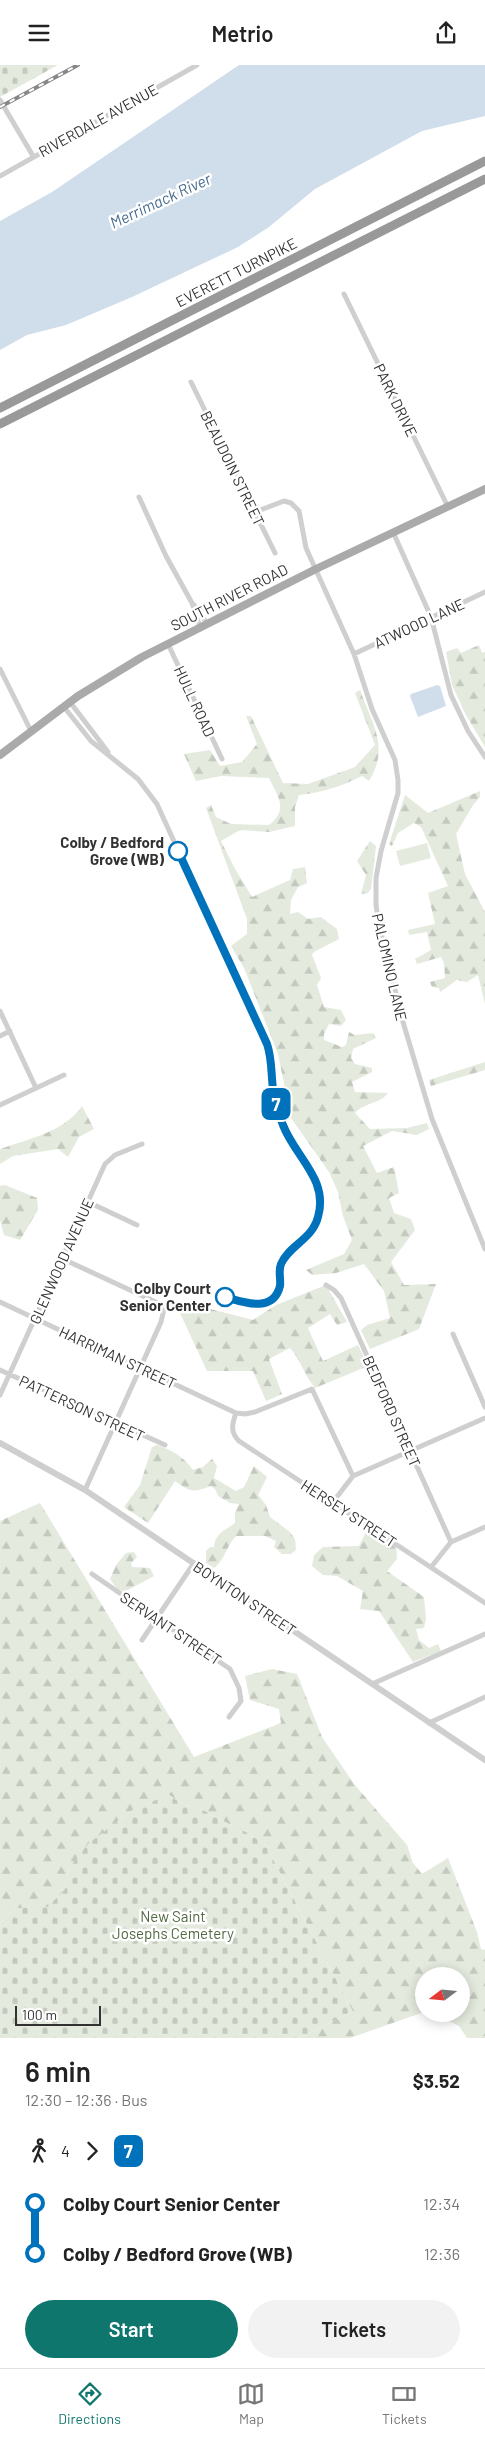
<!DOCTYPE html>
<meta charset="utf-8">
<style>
body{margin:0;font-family:Barlow,sans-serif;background:#f2f2f2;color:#222;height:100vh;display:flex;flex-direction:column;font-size:19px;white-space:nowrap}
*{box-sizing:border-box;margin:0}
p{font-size:16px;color:#767676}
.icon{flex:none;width:28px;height:28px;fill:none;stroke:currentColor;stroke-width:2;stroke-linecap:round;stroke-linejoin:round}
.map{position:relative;height:1973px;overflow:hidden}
.drawer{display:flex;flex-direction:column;background:#fff;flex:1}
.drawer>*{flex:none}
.badge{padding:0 10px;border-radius:8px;font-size:18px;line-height:32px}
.needle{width:32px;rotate:254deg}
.fabs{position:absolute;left:415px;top:1902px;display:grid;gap:10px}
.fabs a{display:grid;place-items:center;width:55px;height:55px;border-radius:50%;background:#fff;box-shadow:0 2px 12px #0003;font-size:25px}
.scale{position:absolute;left:15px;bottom:12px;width:86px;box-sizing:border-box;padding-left:5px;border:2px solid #323232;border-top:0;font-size:14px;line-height:18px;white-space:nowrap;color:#323232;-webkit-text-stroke:4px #fff;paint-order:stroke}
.map>.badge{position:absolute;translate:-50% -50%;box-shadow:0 0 0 2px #fff}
.legs{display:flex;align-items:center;gap:8px;height:55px;padding:0 25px;font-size:16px}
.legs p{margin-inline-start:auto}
.headline{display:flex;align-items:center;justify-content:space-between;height:85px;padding:0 25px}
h1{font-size:28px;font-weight:600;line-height:38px}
.primary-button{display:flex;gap:10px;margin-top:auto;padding:10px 25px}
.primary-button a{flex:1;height:58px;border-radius:30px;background:#0f766e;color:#fff;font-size:20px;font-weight:600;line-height:58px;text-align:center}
.primary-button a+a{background:#f2f2f2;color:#222}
ul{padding:0 25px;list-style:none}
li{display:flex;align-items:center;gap:18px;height:50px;font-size:19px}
li i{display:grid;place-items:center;width:8px;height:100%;margin:0 6px;background:currentColor}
li i::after{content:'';width:12px;height:12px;margin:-6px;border:4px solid;border-radius:50%;background:#fff}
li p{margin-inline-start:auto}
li:first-child i{background:linear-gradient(#0000 50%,currentColor 0)}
li:last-child i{background:linear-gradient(currentColor 50%,#0000 0)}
header{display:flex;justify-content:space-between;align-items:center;height:65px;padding:0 25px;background:#fff;font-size:22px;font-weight:600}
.dock{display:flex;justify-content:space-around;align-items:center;height:70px;border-top:1px solid #e0e0e0;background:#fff;font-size:14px;color:#767676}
.dock a{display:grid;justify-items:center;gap:2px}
.dock .on{color:#0f766e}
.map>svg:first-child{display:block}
</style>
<header><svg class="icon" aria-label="menu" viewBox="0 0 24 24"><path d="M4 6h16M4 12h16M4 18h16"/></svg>Metrio<svg class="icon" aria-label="share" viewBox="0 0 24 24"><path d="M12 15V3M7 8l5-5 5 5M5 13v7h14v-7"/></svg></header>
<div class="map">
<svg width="485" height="1973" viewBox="0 0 485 1973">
<defs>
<pattern id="forest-firs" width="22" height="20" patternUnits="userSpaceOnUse" patternTransform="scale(1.25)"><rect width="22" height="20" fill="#e4eade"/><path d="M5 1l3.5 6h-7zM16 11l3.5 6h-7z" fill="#c4c9bf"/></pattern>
<pattern id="cemetery-stones" width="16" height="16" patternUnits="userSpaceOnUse" patternTransform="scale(1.25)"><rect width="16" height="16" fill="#e4eade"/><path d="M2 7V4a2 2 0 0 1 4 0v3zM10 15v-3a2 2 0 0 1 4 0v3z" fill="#c4c9bf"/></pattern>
</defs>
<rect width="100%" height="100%" fill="#fff"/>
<path fill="#e4eade" d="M427 778 431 793 400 801 396 786Z"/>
<path fill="url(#forest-firs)" d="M479 580 482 588 485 587V682L466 650 452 620 446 587 457 583 461 588Z
M360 625C372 659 390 682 369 716L362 711C342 721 321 728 299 730L295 742V761L269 767 240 765 221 776 234 802 252 832 290 815 293 804 305 802 307 818 298 822 291 835 290 849 298 847 308 854 321 852 337 864 339 874 314 887 312 890 321 913 317 920 324 942 341 945 346 955 341 961 329 959 324 969V975L342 982 346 980 349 967 355 970 373 968 376 973 353 984 351 993 355 999 372 1003V1007L352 1017 355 1027 388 1028C380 1039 365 1037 355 1048L370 1064 407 1063 427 1058 429 1064 417 1070 392 1066 363 1081 377 1108 394 1102 399 1128 389 1133 394 1148 411 1154 415 1165 391 1197 404 1220 436 1219 419 1264 370 1284 361 1265 367 1260 390 1253 384 1226 364 1199 336 1208 312 1210 306 1205 344 1189 352 1175 343 1151 338 1127 329 1107 291 1053 278 989 244 903 231 881 247 869V854L206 743 211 740 216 752 231 759 269 760C289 744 278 732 269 713L221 711 196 716 184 689 210 685 220 701 242 697 257 679 246 651H251L283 718 308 719 355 702 375 680 355 628Z
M480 726V732L473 740 456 769 465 809 485 847V939L478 910 467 917 457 915 440 927 439 923 432 922 430 917 445 913 444 898 441 892 417 899 415 894 431 885 427 867 409 870 408 865 435 859 428 828 448 821 421 762 414 758 398 768 392 781 389 779 405 730 428 748Z
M370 776 376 781 371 824 368 828 361 829 366 810 357 796Z
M485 997V1005L431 1021 429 1015Z
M82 1041 94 1064 79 1072 68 1092 58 1084 13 1091 0 1099V1084C29 1074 64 1067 82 1041Z
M5 1120 37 1133 38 1145 20 1175 4 1170 0 1155V1121Z
M326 1220 347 1257 337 1260 330 1249 308 1263 323 1296 358 1280 368 1301 315 1323C304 1310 301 1295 290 1283L269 1294 282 1329 266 1336 253 1306H207L178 1244 199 1241 253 1255 276 1240Z
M157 1380C172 1385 184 1392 193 1405L203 1402 212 1394 217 1401 214 1413 236 1426 244 1422 254 1401 267 1412 258 1430 266 1440 270 1452 290 1467 295 1474 296 1485 291 1489H282L274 1482 276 1476 265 1471H236C226 1481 225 1495 214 1503L206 1498V1486L210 1482H214C215 1468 226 1465 235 1458V1448L239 1439 230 1438 218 1431 215 1424 211 1421C192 1428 191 1427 175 1416L148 1458 124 1442 140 1420 152 1382Z
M40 1438 194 1692 281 1658 279 1644 250 1635 245 1611 272 1604 297 1609 322 1672 354 1719 407 1780 413 1798 422 1809 448 1793 477 1867 481 1884 485 1885V1973H467L459 1961 436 1949H461V1911H424V1947L350 1973H299L353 1947 267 1783 251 1769 236 1763 205 1746 183 1739 169 1730 134 1744 118 1756 69 1803 65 1824 48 1843H16L0 1858V1456Z
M368 1463 396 1481 397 1494 387 1506 424 1532 426 1554 424 1563 416 1564 419 1575 429 1583 438 1579 441 1586 413 1597 379 1546 360 1544 363 1526 337 1511 323 1510 312 1501 314 1490 323 1482 359 1481Z
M134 1487 137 1492 131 1498 132 1502 150 1503 154 1511 124 1527 117 1524 110 1514 116 1500 126 1488Z"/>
<path fill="url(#cemetery-stones)" d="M0 0H58L0 32Z
M168 1730 183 1739 205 1746 236 1763 251 1769 267 1783 353 1947 299 1973H0V1858L16 1843 48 1842 65 1824 69 1803 89 1778 134 1744Z"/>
<path fill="#d0deeb" d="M239 0H485V51L422 66 315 124 269 162 238 182 132 232 66 260 27 270 0 285V156L52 127Z
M437 620 440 621 446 641 418 652 410 631 411 629Z"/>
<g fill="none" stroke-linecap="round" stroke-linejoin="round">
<path stroke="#cfcfcf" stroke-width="5" d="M0 35 33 91
M0 111 197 0
M344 229 448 442
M191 317 275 488
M139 432 166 491 192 538 200 562
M255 447 284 436 291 438 299 446 306 483 354 589 372 644 395 695 398 715V728L381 786 376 813V840L379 860 403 957 432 1054 485 1184
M393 467 431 552 451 630 468 666 485 692
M194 540 207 558
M168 579 222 694
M354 589 485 527
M0 604 31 666
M70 637 108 687
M64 642 91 676 138 714 157 739 263 972
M0 946 36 1023
M0 971 10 966
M0 1040 64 1010
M88 1137 137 1160
M63 1194 160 1239 164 1244 161 1257 85 1425
M326 1220 334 1225 341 1233 451 1477
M0 1237 236 1348 245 1349 255 1347 312 1324 353 1411
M453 1269 485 1342
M0 1305 165 1380
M0 1330 105 1099 115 1090 142 1079
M236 1348C232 1359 230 1367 239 1376L485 1538
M333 1437 353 1411 485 1353
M432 1501 451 1477 485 1462
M92 1509 230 1604 239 1623 241 1636 229 1652
M142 1575 194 1498
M372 1619 485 1569
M429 1658 485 1632"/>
<path stroke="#cfcfcf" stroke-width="6" d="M0 1378 85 1425 485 1695"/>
<path stroke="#aaa" stroke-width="8" d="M0 690 78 631 142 592 316 504 485 424"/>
<path stroke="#999" stroke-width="9" d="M0 343 485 96
M0 359 485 114"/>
<defs>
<path id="rail" d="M0 42 78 0"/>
</defs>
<use href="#rail" stroke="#878787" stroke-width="4"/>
<use href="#rail" stroke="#fff" stroke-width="2" stroke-dasharray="5.5" stroke-linecap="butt"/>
</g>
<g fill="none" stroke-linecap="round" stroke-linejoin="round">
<defs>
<path id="line-1" d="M178 786 267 979C272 993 271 1008 273 1024 274 1036 278 1048 283 1060 295 1092 329 1114 318 1152 312 1175 289 1180 281 1199 278 1206 281 1214 280 1221 273 1249 243 1237 225 1232"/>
</defs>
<use href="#line-1" stroke="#fff" stroke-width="11"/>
<use href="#line-1" stroke="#0072bc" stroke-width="8"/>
</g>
<g fill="#fff" stroke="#0072bc" stroke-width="2.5">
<circle cx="178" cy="786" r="9"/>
<circle cx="225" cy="1232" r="9"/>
</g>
<g text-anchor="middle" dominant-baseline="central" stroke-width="5" stroke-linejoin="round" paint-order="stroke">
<g font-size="15" fill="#323232" stroke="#fff">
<text transform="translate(98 55) rotate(-29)">RIVERDALE AVENUE</text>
<text transform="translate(236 207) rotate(-27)">EVERETT TURNPIKE</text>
<text transform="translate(396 335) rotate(64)">PARK DRIVE</text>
<text transform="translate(233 403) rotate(64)">BEAUDOIN STREET</text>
<text transform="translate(229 532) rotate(-27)">SOUTH RIVER ROAD</text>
<text transform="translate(419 558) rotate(-25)">ATWOOD LANE</text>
<text transform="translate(195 636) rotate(65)">HULL ROAD</text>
<text transform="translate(390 902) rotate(77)">PALOMINO LANE</text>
<text transform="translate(61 1196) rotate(-66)">GLENWOOD AVENUE</text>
<text transform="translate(118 1292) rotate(25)">HARRIMAN STREET</text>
<text transform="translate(82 1343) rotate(25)">PATTERSON STREET</text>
<text transform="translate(392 1346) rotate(66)">BEDFORD STREET</text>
<text transform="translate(349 1448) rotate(33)">HERSEY STREET</text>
<text transform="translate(245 1533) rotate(34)">BOYNTON STREET</text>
<text transform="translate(171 1563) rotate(34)">SERVANT STREET</text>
</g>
<g font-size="15" font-weight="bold" fill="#323232" stroke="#fff" text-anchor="end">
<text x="164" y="777">Colby / Bedford<tspan x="164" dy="17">Grove (WB)</tspan></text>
<text x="211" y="1223">Colby Court<tspan x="211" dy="17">Senior Center</tspan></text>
</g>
<g font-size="15" fill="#526a42" stroke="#fff">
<text x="173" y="1851">New Saint<tspan x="173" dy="17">Josephs Cemetery</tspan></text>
</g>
<g font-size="16" font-style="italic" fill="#466c8e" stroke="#fff">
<text transform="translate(160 135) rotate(-25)">Merrimack River</text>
</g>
</g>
</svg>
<div class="fabs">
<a><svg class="needle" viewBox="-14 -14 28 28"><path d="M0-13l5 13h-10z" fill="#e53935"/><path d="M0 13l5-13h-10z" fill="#767676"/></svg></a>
</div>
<div class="scale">100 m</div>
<b class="badge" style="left:276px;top:1039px;background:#0072bc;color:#fff">7</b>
</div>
<section class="drawer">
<div class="headline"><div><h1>6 min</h1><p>12:30 – 12:36 · Bus</p></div><b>$3.52</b></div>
<div class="legs"><svg class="icon" aria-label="walk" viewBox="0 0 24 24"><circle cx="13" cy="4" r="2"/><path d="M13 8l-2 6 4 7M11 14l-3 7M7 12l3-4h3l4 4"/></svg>4<svg class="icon" aria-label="forward" viewBox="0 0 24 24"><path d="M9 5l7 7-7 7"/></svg><b class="badge" style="background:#0072bc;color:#fff">7</b></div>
<ul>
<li><i style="color:#0072bc"></i><b>Colby Court Senior Center</b><p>12:34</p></li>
<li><i style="color:#0072bc"></i><b>Colby / Bedford Grove (WB)</b><p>12:36</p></li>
</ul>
<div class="primary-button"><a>Start</a><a>Tickets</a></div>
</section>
<nav class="dock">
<a class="on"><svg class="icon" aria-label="directions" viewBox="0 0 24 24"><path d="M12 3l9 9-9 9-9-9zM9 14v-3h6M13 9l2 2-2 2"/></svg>Directions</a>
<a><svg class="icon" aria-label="map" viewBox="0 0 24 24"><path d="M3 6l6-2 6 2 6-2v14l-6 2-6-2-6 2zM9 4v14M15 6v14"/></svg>Map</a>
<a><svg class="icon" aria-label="tickets" viewBox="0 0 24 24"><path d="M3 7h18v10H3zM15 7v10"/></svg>Tickets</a>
</nav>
